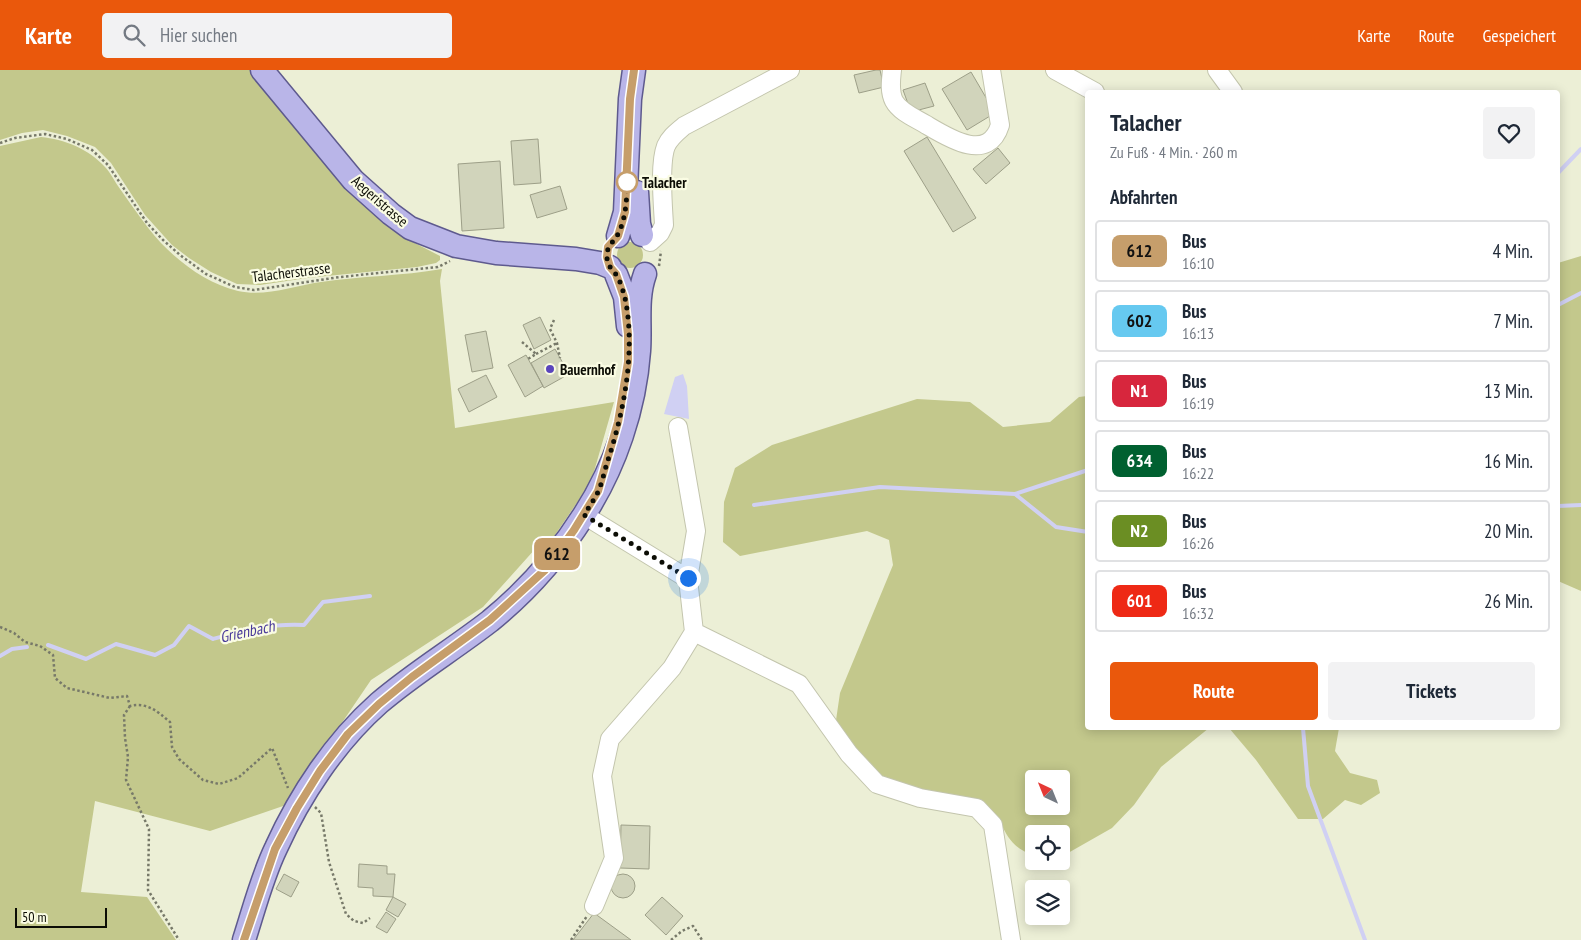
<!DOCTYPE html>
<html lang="de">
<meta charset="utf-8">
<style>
body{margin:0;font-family:"PT Sans Narrow",sans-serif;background:#f2f2f3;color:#1f2937;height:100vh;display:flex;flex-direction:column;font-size:19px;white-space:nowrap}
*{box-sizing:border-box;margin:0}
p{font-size:16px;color:#747a83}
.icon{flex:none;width:28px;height:28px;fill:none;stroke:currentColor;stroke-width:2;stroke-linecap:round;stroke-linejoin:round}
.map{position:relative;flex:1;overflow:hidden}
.sheet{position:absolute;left:1085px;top:20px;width:475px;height:640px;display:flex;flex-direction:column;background:#fff;border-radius:5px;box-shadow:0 2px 12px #0003}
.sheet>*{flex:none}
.badge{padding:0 10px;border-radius:8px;font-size:18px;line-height:32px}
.needle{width:32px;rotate:317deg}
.controls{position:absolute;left:1025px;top:700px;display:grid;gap:10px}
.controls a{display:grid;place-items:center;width:45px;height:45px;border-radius:5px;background:#fff;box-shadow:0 2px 12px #0003;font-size:25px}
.scale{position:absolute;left:15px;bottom:12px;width:92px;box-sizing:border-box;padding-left:5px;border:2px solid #0c0d05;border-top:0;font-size:14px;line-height:18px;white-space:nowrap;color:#0c0d05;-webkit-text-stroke:4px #fafce3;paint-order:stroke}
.you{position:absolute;width:25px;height:25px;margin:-12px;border:4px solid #fff;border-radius:50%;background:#1a73e8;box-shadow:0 0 0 8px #1a73e833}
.map>.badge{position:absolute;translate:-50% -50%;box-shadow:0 0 0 2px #fff}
h2{padding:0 25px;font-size:19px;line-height:45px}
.round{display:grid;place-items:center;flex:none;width:52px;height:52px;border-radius:5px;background:#f2f2f3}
.head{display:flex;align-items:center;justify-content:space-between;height:85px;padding:0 25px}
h1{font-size:24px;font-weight:700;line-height:38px}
.action{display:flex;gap:10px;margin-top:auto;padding:10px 25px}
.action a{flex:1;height:58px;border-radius:5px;background:#ea580c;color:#fff;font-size:20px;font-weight:700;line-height:58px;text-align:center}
.action a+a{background:#f2f2f3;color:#1f2937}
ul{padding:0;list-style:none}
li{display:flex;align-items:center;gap:15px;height:62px;margin:0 10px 8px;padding:0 15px;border:2px solid #e0e1e3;border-radius:5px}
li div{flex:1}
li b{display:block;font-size:19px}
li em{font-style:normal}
li .badge{min-width:55px;font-weight:700;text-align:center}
header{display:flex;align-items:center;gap:30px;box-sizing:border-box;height:70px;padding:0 25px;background:#ea580c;color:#fff}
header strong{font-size:24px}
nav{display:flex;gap:28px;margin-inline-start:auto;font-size:18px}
.search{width:350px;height:45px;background:#f2f2f3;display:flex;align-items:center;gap:12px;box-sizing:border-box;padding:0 18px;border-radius:5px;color:#747a83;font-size:19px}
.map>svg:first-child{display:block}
</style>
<header>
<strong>Karte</strong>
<div class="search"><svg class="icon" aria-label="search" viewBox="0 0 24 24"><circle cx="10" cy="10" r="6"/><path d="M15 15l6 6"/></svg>Hier suchen</div>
<nav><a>Karte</a><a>Route</a><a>Gespeichert</a></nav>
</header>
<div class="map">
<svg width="1581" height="870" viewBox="0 0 1581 870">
<rect width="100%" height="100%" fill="#ecefd6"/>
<path fill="#c3c88c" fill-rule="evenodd" d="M0 0H251L299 54 381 150 407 169 440 186V190L436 193 417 197 307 208 260 215 237 214 211 202 189 188 172 175 145 145 111 93 95 77 67 66 43 60 22 63 0 70Z
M41 67C64 69 89 79 105 97 110 102 114 110 118 116 128 130 138 145 149 159 171 187 204 213 238 221 265 227 294 216 321 212 361 206 402 206 442 199L440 211 455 358 614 332 591 412 553 468 536 478 483 537 371 610 286 735 210 761 95 731 81 822 147 827 176 870H0V76Z
M617 185a13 13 0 1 1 26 0a13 13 0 1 1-26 0Z
M1581 186V521L1558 511V193Z
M1087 326 1088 658H1209L1161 697 1134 735 1112 758 1061 787V764H1034V786C1014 778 1009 770 1000 752L877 705 835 657 840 623 893 495 889 470 867 461 740 486 723 472 724 432 735 398 772 375 917 329 970 332 1003 357 1050 352 1079 327ZM1034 709H1061V736H1034Z
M1229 658H1339L1335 681 1350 703 1377 710 1380 723 1361 735 1345 730 1323 749H1298L1256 690Z"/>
<path fill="#d0d0f3" d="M683 304 687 316 689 349 664 344 675 307Z"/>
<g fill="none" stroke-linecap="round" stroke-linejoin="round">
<path stroke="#d0d0f3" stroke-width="4" d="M1558 103 1581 79
M1558 235 1581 223
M1015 424 1056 457 1088 462
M754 435 880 417 1015 424 1088 400
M1558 436 1581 435
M48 575 86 589 116 574 155 585 174 575 189 556 213 569C243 561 272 553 304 555L323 532 370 526
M0 586 12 579 27 577
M1303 658 1308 716 1365 870"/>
</g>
<path fill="#d1d4bb" stroke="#9d9f88" d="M876 0H880L884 17 859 23 854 5Z
M971 2 995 43 967 60 942 19Z
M925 13 934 36 911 42 903 20Z
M927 67 976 148 953 162 904 81Z
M538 69 541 113 514 115 511 71Z
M998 78 1010 93 986 114 973 99Z
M500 91 504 158 462 161 458 94Z
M560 116 567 139 537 148 530 125Z
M540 247 551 270 534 279 523 255Z
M486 261 493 298 472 302 465 265Z
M555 279 569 304 544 318 531 293Z
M526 285 543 316 525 327 508 295Z
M486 305 497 327 469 342 458 319Z
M621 755 650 756 649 799 620 798Z
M359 794 387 796V804H395L393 827 373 826V818L358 817Z
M284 804 299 812 291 827 276 819Z
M611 816a12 12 0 1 1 24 0a12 12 0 1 1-24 0Z
M393 827 406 834 398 847 386 840Z
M662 827 683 846 666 865 645 845Z
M386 842 396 849 387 863 376 857Z
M594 843 631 870H573Z"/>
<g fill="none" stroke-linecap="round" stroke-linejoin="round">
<defs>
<path id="minor" d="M892 0C891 10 889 21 894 31 900 42 915 48 925 54 947 67 988 94 1000 55L991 0
M1055 0 1095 22
M1217 0 1233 22
M650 172 660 163 664 155C663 135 659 94 666 76 670 67 677 62 684 56L790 0
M678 357 696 461 688 509
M584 445 688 509 694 562 799 614 849 684 877 714 920 728 977 738 993 755 1011 870
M594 836 614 788 602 706 610 669 672 598 694 562"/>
<path id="major" d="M262 0 353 110 391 144 410 158 456 176 496 183 576 189 600 193 610 197
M637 122 639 154 642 165
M618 166 625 142 630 29 634 0
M616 204 625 227 628 256
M244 870C254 839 262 807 276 778 300 725 335 672 379 633 414 603 454 579 490 551 528 520 558 486 584 445 615 397 635 338 639 281 641 255 636 229 645 204"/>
</defs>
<use href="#minor" stroke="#c3c5ad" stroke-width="20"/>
<use href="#major" stroke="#5e5a8e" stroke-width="25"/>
<path stroke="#777969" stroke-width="2.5" stroke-dasharray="2.5 2.5" stroke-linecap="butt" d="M0 73 15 68 45 64 67 69 92 80 108 95 147 153 163 170 180 185 206 204 235 217 254 220 340 207 438 197 450 191
M659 196 661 181
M554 250 550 259 557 273 560 288
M522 272 536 284 528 289
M536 284 557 273
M0 557 14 563 25 572 40 576 53 585 55 608 67 618 110 628 127 626 130 636C147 632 157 641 170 652L172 677 179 689 203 710 219 714 238 708 272 678 288 718
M130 636 124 645 125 668 128 687 126 710 149 759 148 820 179 870
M315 737 321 743 329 792 346 844 354 851 363 853 370 848
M571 870 587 846
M671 870 682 861 693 856 702 870"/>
<use href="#minor" stroke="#fff" stroke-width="18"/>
<use href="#major" stroke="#b9b5e8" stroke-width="22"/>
</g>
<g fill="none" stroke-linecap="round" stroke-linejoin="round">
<defs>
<path id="line" d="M244 870 275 779 297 738 320 701 348 664 379 634 412 607 490 550 545 500 574 460 598 421 618 352 628 292V264L624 227 616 204 610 197 607 187 608 177 618 166 625 142 630 29 634 0"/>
</defs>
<use href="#line" stroke="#fff" stroke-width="11"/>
<use href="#line" stroke="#c69e6b" stroke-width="8"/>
<path stroke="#0c0d05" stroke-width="5" stroke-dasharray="0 9" d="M627 112C627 128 626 149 618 164 614 172 606 176 607 187 607 196 613 200 617 206 621 213 623 221 625 228 636 281 624 342 607 393 604 403 602 413 598 422 594 430 589 437 584 445L688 508"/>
</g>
<circle fill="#fff" stroke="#c69e6b" stroke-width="2.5" cx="627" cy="112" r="10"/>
<circle fill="#5a45bd" stroke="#fafce3" stroke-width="2" cx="550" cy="299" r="5"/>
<g text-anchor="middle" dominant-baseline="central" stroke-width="4.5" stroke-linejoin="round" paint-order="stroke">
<g font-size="15" font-weight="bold" fill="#0c0d05" stroke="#fafce3" text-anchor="start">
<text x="642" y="112">Talacher</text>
</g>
<g font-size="15" fill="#0c0d05" stroke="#fafce3">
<text transform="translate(380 131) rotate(41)">Aegeristrasse</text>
<text transform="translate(291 202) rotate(-7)">Talacherstrasse</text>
</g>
<g font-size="15" font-weight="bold" fill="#0c0d05" stroke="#fafce3" text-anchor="start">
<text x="560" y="299">Bauernhof</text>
</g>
<g font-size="16" font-style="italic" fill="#49399a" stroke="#fafce3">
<text transform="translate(247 561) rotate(-12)">Grienbach</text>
</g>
</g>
</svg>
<div class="controls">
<a><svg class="needle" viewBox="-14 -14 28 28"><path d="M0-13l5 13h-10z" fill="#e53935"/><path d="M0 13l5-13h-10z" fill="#747a83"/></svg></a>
<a><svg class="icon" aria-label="locate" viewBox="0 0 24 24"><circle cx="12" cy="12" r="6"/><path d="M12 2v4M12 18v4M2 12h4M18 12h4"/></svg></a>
<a><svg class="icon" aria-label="layers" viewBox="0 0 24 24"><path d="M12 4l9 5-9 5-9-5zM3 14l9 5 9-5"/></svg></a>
</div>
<div class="scale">50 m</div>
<div class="you" style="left:688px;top:508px"></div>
<b class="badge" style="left:557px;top:484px;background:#c69e6b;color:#111">612</b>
<section class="sheet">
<div class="head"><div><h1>Talacher</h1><p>Zu Fuß · 4 Min. · 260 m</p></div><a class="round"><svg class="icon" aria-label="heart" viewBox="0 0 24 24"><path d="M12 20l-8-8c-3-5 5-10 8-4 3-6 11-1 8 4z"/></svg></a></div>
<h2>Abfahrten</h2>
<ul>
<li><span class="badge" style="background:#c69e6b;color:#111">612</span><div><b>Bus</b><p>16:10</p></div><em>4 Min.</em></li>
<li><span class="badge" style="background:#66c9f0;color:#111">602</span><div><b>Bus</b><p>16:13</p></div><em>7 Min.</em></li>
<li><span class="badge" style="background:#d7263d;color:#fff">N1</span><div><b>Bus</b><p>16:19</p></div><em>13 Min.</em></li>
<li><span class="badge" style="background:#006030;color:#fff">634</span><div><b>Bus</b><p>16:22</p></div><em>16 Min.</em></li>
<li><span class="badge" style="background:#6b8e23;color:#fff">N2</span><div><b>Bus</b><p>16:26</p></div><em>20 Min.</em></li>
<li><span class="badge" style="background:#ee2915;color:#fff">601</span><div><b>Bus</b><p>16:32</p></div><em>26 Min.</em></li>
</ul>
<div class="action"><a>Route</a><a>Tickets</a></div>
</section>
</div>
